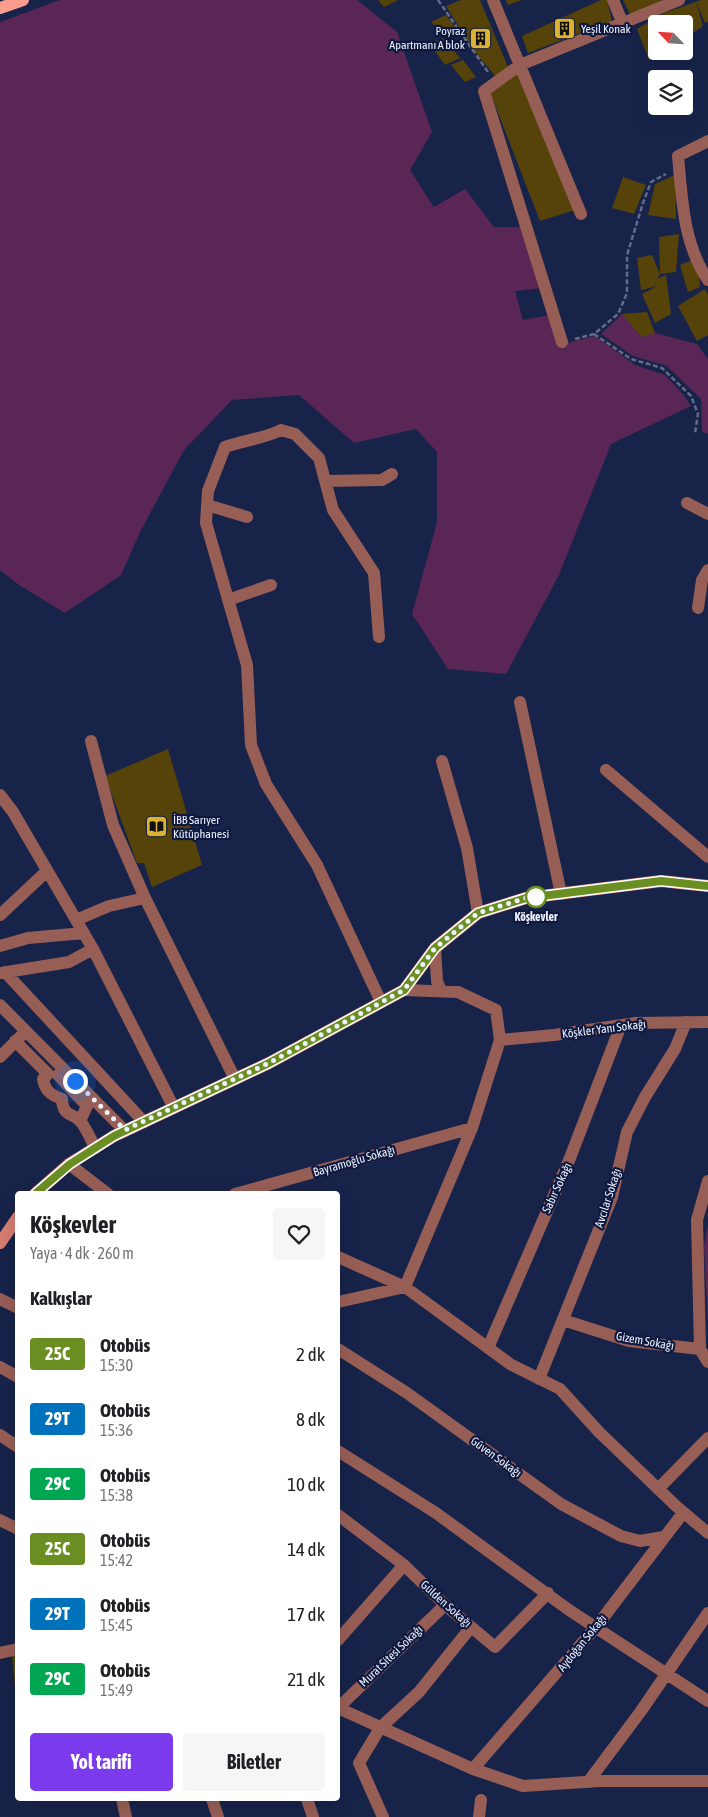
<!DOCTYPE html>
<html lang="tr">
<meta charset="utf-8">
<style>
body{margin:0;font-family:"Asap Condensed",sans-serif;background:#f6f6f6;color:#202124;height:100vh;display:flex;flex-direction:column;font-size:19px;white-space:nowrap}
*{box-sizing:border-box;margin:0}
p{font-size:16px;color:#757577}
.icon{flex:none;width:28px;height:28px;fill:none;stroke:currentColor;stroke-width:2;stroke-linecap:round;stroke-linejoin:round}
.map{position:relative;flex:1;overflow:hidden}
.side{position:absolute;left:15px;top:1191px;width:325px;height:610px;display:flex;flex-direction:column;background:#fff;border-radius:5px;box-shadow:0 5px 20px #0002}
.side>*{flex:none}
.badge{padding:0 10px;border-radius:4px;font-size:18px;line-height:32px}
.needle{width:32px;rotate:295deg}
.fabs{position:absolute;left:648px;top:15px;display:grid;gap:10px}
.fabs a{display:grid;place-items:center;width:45px;height:45px;border-radius:5px;background:#fff;box-shadow:0 5px 20px #0002;font-size:25px}
.you{position:absolute;width:25px;height:25px;margin:-12px;border:4px solid #fff;border-radius:50%;background:#1a73e8;box-shadow:0 0 0 8px #1a73e833}
.map>.badge{position:absolute;translate:-50% -50%;box-shadow:0 0 0 2px #fff}
h2{padding:0 15px;font-size:19px;line-height:45px}
.round{display:grid;place-items:center;flex:none;width:52px;height:52px;border-radius:5px;background:#f6f6f6}
.overview{display:flex;align-items:center;justify-content:space-between;height:85px;padding:0 15px}
h1{font-size:24px;font-weight:700;line-height:38px}
.button{display:flex;gap:10px;margin-top:auto;padding:10px 15px}
.button a{flex:1;height:58px;border-radius:5px;background:#7c3aed;color:#fff;font-size:20px;font-weight:700;line-height:58px;text-align:center}
.button a+a{background:#f6f6f6;color:#202124}
ul{padding:0;list-style:none}
li{display:flex;align-items:center;gap:15px;height:65px;padding:0 15px}
li div{flex:1}
li b{display:block;font-size:19px}
li em{font-style:normal}
li .badge{min-width:55px;font-weight:700;text-align:center}
.map>svg:first-child{display:block}
</style>
<div class="map">
<svg width="708" height="1817" viewBox="0 0 708 1817">
<rect width="100%" height="100%" fill="#18234a"/>
<path fill="#592656" d="M60 0H357L397 32 432 132 410 170 434 207 465 189 494 227H523L542 288 515 291 523 320 550 315 559 345 595 336 635 365 665 375 682 393 691 406 611 444 559 575 506 674 448 669 412 614 437 522V452L416 429 354 443 299 395 232 400 184 450 141 530 121 575 65 613 19 585 0 570V22Z
M622 314 641 337 655 333 697 344 708 359V434L702 432 701 399 667 366 633 356 601 334Z
M708 1224V1321L704 1246Z"/>
<path fill="#56430a" d="M378 0H398L384 7Z
M461 0H480L510 72 497 78 474 51 446 6Z
M506 0H522L508 5Z
M601 0H607L612 21 528 53 522 36Z
M623 0H661L663 4 632 18Z
M701 0H708V22L705 23 696 2 703 26 684 39V24H656V51H664L649 60 637 29 664 13Z
M446 15 458 31 448 39 431 22Z
M443 38 460 58 445 65 429 43Z
M463 60 476 77 465 82 451 65Z
M518 74 575 210 540 221 490 92Z
M675 175 676 219 648 215 655 184Z
M623 177 646 185 634 214 612 208Z
M679 234 676 272 660 274 659 237Z
M652 255 660 274 657 279 666 275 671 314 655 323 642 294 657 286 641 290 637 258Z
M692 260 699 276 700 287 688 292 680 265Z
M705 289 708 295V335L697 341 678 306Z
M647 312 655 333 641 337 622 314Z
M168 749 202 865 152 887 144 863H137L105 776Z
M12 1655H18V1697H16Z"/>
<g fill="none" stroke-linecap="round" stroke-linejoin="round">
<path stroke="#626b88" stroke-width="2.5" stroke-dasharray="5 2.5" stroke-linecap="butt" d="M438 0 488 72
M594 334 631 359 662 368 691 396 698 414 695 433
M575 339 594 334 618 314 627 293V255L643 203 651 182 666 174"/>
<path stroke="#975e56" stroke-width="12" d="M493 0 581 214
M613 0 623 24
M708 141 678 156C682 198 683 244 708 280
M562 342 484 91 520 65 679 0
M325 481 382 480 392 474
M687 503 708 514
M207 505 247 517
M228 600 271 585
M698 608 702 580 708 570
M379 637 374 573 333 510 319 458 295 434 281 430C263 439 244 440 225 447L208 491 206 523 247 665 251 745 266 784 317 865 381 1002
M520 702 561 894
M91 741 113 825 145 898 235 1079
M442 761 467 848 478 913
M606 770 708 857
M0 795 13 812 93 949 174 1108
M0 915 47 871
M76 920 109 906 145 898
M0 946 28 938 84 933
M435 948 437 981 441 991
M5 972 144 1122
M0 973 69 962 93 949
M0 1005 125 1131
M500 1040 554 1035 636 1023 708 1022
M15 1041 48 1074 43 1079C45 1091 51 1095 62 1099 63 1118 73 1112 81 1122 87 1130 91 1139 95 1148
M0 1057 21 1036
M58 1075 87 1106 80 1121
M69 1164 108 1194
M708 1181 697 1220 700 1349 708 1362
M235 1194 472 1128
M338 1257 405 1287 510 1364 560 1389 599 1432 676 1506 708 1533
M0 1299 18 1308
M338 1302 405 1287 472 1128 500 1040 496 1010 458 992 404 990
M563 1320 629 1341 700 1349
M488 1348 570 1158 621 1025
M338 1349 407 1393 561 1504 621 1536 640 1541 663 1537
M0 1367 18 1377
M539 1379 612 1197 627 1132 645 1097 675 1049 686 1022
M0 1435 18 1447
M338 1451 436 1513 569 1610 708 1701
M658 1489 708 1438
M338 1515 404 1565 445 1605 495 1647 548 1593
M0 1520 18 1529
M338 1640 404 1565
M0 1653 18 1649
M338 1708 473 1769 523 1786 600 1781H708
M338 1708 445 1605
M473 1769 596 1627 683 1513
M588 1782 641 1711 708 1613
M122 1799 126 1817
M212 1799 218 1817
M307 1799 313 1817
M383 1817 359 1763 380 1728 419 1692 471 1627
M479 1817 481 1800"/>
<path stroke="#d67d70" stroke-width="12" d="M35 1194 69 1164 114 1136 269 1063 404 990 435 948 478 913 526 898 661 881 708 886
M0 1243 18 1217"/>
<path stroke="#fa9d8f" stroke-width="12" d="M0 8 23 0"/>
</g>
<g fill="none" stroke-linecap="round" stroke-linejoin="round">
<defs>
<path id="line" d="M35 1194 70 1164 114 1136 269 1063 404 990 435 948 478 913 526 898 661 881 708 886"/>
</defs>
<use href="#line" stroke="#fff" stroke-width="11"/>
<use href="#line" stroke="#6b8e23" stroke-width="8"/>
<path stroke="#edf1fc" stroke-width="5" stroke-dasharray="0 9" d="M75 1081 125 1130 269 1063 404 990 435 948 478 913 526 898 543 896 536 897"/>
</g>
<defs>
<symbol id="building-square" viewBox="-11 -11 22 22"><rect x="-9" y="-9" width="18" height="18" rx="4" fill="#dcb233" stroke="#0f193f"/><path d="M-4-6H4V6H1V3H-1V6H-4ZM-2.5-4.3h1.7v1.8h-1.7ZM.8-4.3h1.7v1.8H.8ZM-2.5-1h1.7V.8h-1.7ZM.8-1h1.7V.8H.8Z" fill="#111"/></symbol>
<symbol id="library-square" viewBox="-11 -11 22 22"><rect x="-9" y="-9" width="18" height="18" rx="4" fill="#dcb233" stroke="#0f193f"/><path d="M-6-4Q-3-5.5-.7-3.5V5Q-3 3-6 4ZM6-4Q3-5.5 .7-3.5V5Q3 3 6 4Z" fill="#111"/></symbol>
</defs>
<g fill-rule="evenodd">
<use href="#building-square" x="552" y="16" width="25" height="25"/>
<use href="#building-square" x="468" y="26" width="25" height="25"/>
<use href="#library-square" x="144" y="814" width="25" height="25"/>
</g>
<circle fill="#fff" stroke="#6b8e23" stroke-width="2.5" cx="536" cy="897" r="10"/>
<g text-anchor="middle" dominant-baseline="central" stroke-width="4.5" stroke-linejoin="round" paint-order="stroke">
<g font-size="12" fill="#edf1fc" stroke="#0f193f" text-anchor="start">
<text x="581" y="29">Yeşil Konak</text>
<text x="465" y="31" text-anchor="end">Poyraz<tspan x="465" dy="14">Apartmanı A blok</tspan></text>
<text x="173" y="820">İBB Sarıyer<tspan x="173" dy="14">Kütüphanesi</tspan></text>
</g>
<g font-size="12" font-weight="bold" fill="#edf1fc" stroke="#0f193f">
<text x="536" y="917">Köşkevler</text>
</g>
<g font-size="12" fill="#edf1fc" stroke="#0f193f">
<text transform="translate(604 1029) rotate(-7)">Köşkler Yanı Sokağı</text>
<text transform="translate(354 1161) rotate(-16)">Bayramoğlu Sokağı</text>
<text transform="translate(557 1188) rotate(-65)">Sabır Sokağı</text>
<text transform="translate(608 1198) rotate(-72)">Avcılar Sokağı</text>
<text transform="translate(645 1341) rotate(10)">Gizem Sokağı</text>
<text transform="translate(496 1457) rotate(36)">Güven Sokağı</text>
<text transform="translate(446 1604) rotate(42)">Gülden Sokağı</text>
<text transform="translate(582 1643) rotate(-51)">Aydoğan Sokağı</text>
<text transform="translate(391 1656) rotate(-44)">Murat Sitesi Sokağı</text>
</g>
</g>
</svg>
<div class="fabs">
<a><svg class="needle" viewBox="-14 -14 28 28"><path d="M0-13l5 13h-10z" fill="#e53935"/><path d="M0 13l5-13h-10z" fill="#757577"/></svg></a>
<a><svg class="icon" aria-label="layers" viewBox="0 0 24 24"><path d="M12 4l9 5-9 5-9-5zM3 14l9 5 9-5"/></svg></a>
</div>
<div class="you" style="left:75px;top:1081px"></div>
<section class="side">
<div class="overview"><div><h1>Köşkevler</h1><p>Yaya · 4 dk · 260 m</p></div><a class="round"><svg class="icon" aria-label="heart" viewBox="0 0 24 24"><path d="M12 20l-8-8c-3-5 5-10 8-4 3-6 11-1 8 4z"/></svg></a></div>
<h2>Kalkışlar</h2>
<ul>
<li><span class="badge" style="background:#6b8e23;color:#fff">25C</span><div><b>Otobüs</b><p>15:30</p></div><em>2 dk</em></li>
<li><span class="badge" style="background:#0072bc;color:#fff">29T</span><div><b>Otobüs</b><p>15:36</p></div><em>8 dk</em></li>
<li><span class="badge" style="background:#00a651;color:#fff">29C</span><div><b>Otobüs</b><p>15:38</p></div><em>10 dk</em></li>
<li><span class="badge" style="background:#6b8e23;color:#fff">25C</span><div><b>Otobüs</b><p>15:42</p></div><em>14 dk</em></li>
<li><span class="badge" style="background:#0072bc;color:#fff">29T</span><div><b>Otobüs</b><p>15:45</p></div><em>17 dk</em></li>
<li><span class="badge" style="background:#00a651;color:#fff">29C</span><div><b>Otobüs</b><p>15:49</p></div><em>21 dk</em></li>
</ul>
<div class="button"><a>Yol tarifi</a><a>Biletler</a></div>
</section>
</div>
